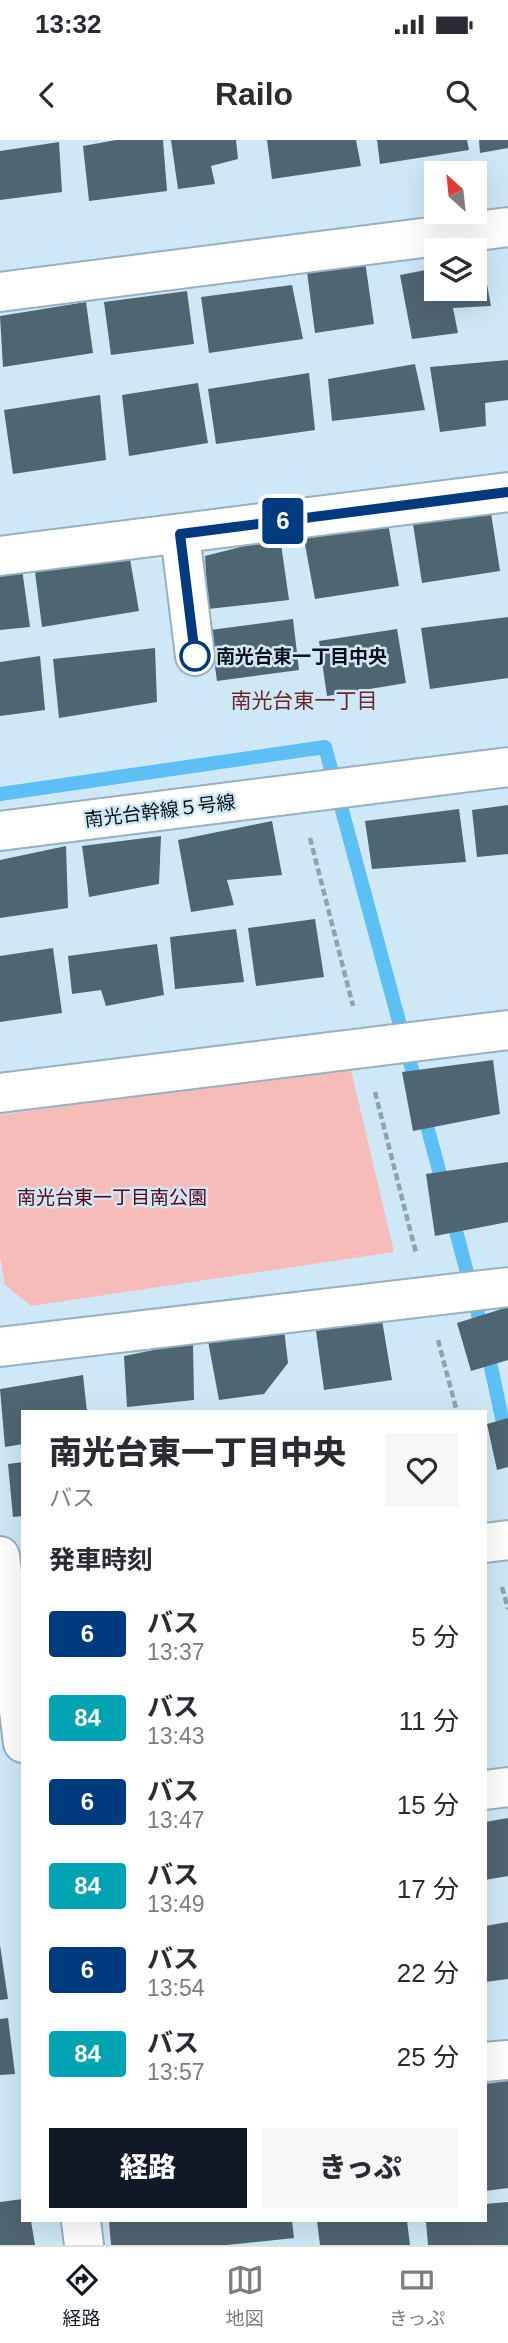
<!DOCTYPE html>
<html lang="ja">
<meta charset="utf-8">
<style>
body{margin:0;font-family:Helvetica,"Noto Sans JP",sans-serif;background:#f7f7f7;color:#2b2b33;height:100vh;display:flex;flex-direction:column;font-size:26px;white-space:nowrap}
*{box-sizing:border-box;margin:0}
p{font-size:23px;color:#7c7c81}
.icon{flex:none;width:38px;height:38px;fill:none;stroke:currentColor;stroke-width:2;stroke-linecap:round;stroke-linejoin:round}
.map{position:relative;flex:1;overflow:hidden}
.side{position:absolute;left:21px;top:1270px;width:466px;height:812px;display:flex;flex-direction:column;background:#fff;border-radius:0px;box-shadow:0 7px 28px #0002}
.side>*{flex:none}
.badge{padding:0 14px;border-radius:5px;font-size:24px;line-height:46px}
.needle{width:46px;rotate:333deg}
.fabs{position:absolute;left:424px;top:21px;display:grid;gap:14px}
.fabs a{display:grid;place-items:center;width:63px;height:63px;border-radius:0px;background:#fff;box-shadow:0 7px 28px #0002;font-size:35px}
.map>.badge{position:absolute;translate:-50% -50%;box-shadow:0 0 0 4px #fff}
h2{padding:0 28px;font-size:26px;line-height:63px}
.round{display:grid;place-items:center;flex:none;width:74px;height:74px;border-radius:0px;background:#f7f7f7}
.summary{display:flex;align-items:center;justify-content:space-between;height:119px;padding:0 28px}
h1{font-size:33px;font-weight:800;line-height:52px}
.cta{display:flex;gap:14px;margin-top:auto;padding:14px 28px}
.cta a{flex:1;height:80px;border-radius:0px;background:#111827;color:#fff;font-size:28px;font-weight:800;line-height:80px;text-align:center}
.cta a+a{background:#f7f7f7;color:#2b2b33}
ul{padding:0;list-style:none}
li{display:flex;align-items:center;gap:21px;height:84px;padding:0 28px}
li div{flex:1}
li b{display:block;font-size:26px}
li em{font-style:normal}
li .badge{min-width:77px;font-weight:700;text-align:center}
.status{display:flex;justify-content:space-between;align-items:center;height:49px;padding:0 35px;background:#fff;direction:ltr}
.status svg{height:19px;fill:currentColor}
header{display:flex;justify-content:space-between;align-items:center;height:91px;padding:0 28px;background:#fff;font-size:32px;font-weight:800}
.menu{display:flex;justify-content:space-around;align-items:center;height:98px;border-top:2px solid #e1e1e2;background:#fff;font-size:19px;color:#7c7c81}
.menu a{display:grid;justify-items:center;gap:4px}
.menu .active{color:#111827}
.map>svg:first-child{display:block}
</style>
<div class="status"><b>13:32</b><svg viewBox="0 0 49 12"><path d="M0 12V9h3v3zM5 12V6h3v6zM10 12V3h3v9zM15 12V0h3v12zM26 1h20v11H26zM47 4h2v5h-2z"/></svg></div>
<header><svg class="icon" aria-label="back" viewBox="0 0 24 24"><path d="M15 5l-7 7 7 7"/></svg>Railo<svg class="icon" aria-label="search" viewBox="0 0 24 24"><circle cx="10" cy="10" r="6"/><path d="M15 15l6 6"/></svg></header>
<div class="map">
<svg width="508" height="2105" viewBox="0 0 508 2105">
<rect width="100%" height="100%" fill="#cfe8f7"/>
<path fill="#f7bbb9" d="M350 926 394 1112 31 1166 5 1145 0 1117V975Z"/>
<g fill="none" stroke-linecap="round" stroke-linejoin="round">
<path stroke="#5cc0f4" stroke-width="14" d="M0 654 325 607 417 948
M423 971 444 1049
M452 1076 486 1204 508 1306"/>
</g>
<path fill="#4f6571" d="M116 0H163L167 51 89 61 83 6Z
M171 0H236L238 19 211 26 215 44 178 49Z
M267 0H356L361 26 272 39Z
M377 0H467L469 10 380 24Z
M479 0H508V8L480 13Z
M59 2 62 52 0 60V11Z
M482 118 491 166 453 168 458 193 412 199 400 135 436 128V149H474V120Z
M365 121 374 184 315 193 307 132Z
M292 145 303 199 209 213 201 157Z
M187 151 194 204 111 215 104 162Z
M86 162 93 213 3 227 0 176Z
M508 220V260L485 263 486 286 440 292 430 227Z
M415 224 425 270 332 281 328 239Z
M309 233 315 290 216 304 208 249Z
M198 243 208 303 129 316 122 255Z
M100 255 106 320 13 334 4 270Z
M491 373 500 431 422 443 413 384Z
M388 383 399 446 315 459 304 399Z
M280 397 289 460 208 469 205 416Z
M130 419 139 471 42 487 35 432Z
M22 429 30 487 0 490V431Z
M508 477V538L430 549 421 488Z
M293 479 299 530 217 541 210 490Z
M397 489 406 543 327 556 319 501Z
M155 508 157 562 59 578 53 519Z
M40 516 45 570 0 576V522Z
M508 665V714L477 717 472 670Z
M459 669 466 722 372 729 365 681Z
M272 681 282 735 227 740 234 765 191 772 178 700Z
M161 696 159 744 89 757 82 706Z
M66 706 68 768 0 778V720Z
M315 779 324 837 256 846 248 788Z
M236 789 244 842 175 849 170 797Z
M157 804 164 855 106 866 101 850 72 854 68 816Z
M53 808 62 873 0 882V816Z
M493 920 500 974 413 991 402 932Z
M508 1022V1082L435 1096 426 1034Z
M508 1167V1220L471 1231 457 1183Z
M382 1180 392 1240 324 1250 316 1191Z
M284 1189 288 1223 264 1254 219 1260 208 1201Z
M193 1202 194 1260 127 1267 124 1216Z
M83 1235 87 1272H23V1304L5 1307 0 1249Z
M508 1278V1327L497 1330 487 1284Z
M23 1322V1376L13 1377 8 1324Z
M508 1678V1736L485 1740V1682Z
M508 1782V1839L485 1842V1786Z
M0 1805 8 1859 0 1860Z
M8 1878 15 1934 0 1935V1879Z
M508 1941V2048L485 2051V1944Z
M23 2059V2081H31L35 2105H0V2062Z
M508 2062V2105H428L426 2081H485V2064Z
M109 2081H292L294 2098 227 2105H111Z
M317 2081H407L410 2105H320Z"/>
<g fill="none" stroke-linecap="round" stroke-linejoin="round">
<defs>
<path id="minor" d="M0 152 508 87
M180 394 195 516
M0 416 508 352
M0 953 508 890
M0 1207 508 1147
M485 1403 508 1400
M0 1416 23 1603
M485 1650 508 1647
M485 1922 508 1920
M81 2081 84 2105"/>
<path id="tertiary" d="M0 691 508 627"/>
</defs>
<use href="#minor" stroke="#99b0be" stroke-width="42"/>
<use href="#tertiary" stroke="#99b0be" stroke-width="42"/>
<path stroke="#8fa3ae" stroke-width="4.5" stroke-dasharray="7 3.5" stroke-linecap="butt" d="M310 698 353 866
M375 952 416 1113
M438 1200 457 1272
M502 1447 508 1469"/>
<use href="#minor" stroke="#fff" stroke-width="38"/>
<use href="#tertiary" stroke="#fff" stroke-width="38"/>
</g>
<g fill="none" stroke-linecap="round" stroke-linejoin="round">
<defs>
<path id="line" d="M195 516 180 394 508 352"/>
</defs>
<use href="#line" stroke="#fff" stroke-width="16"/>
<use href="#line" stroke="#003b80" stroke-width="10"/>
</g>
<circle fill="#fff" stroke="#003b80" stroke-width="3.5" cx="195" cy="516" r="14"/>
<g text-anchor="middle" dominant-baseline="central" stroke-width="5" stroke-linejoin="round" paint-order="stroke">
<g font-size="19" font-weight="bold" fill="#081015" stroke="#cfe8f7" text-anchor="start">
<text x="216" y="516">南光台東一丁目中央</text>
</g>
<g font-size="19" fill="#081015" stroke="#cfe8f7">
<text transform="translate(160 671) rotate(-7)">南光台幹線５号線</text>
</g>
<g font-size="19" fill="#5b0011" stroke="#cfe8f7">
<text x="112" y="1057">南光台東一丁目南公園</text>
</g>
<g font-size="21" fill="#6c2629" stroke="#cfe8f7">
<text x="304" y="560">南光台東一丁目</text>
</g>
</g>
</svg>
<div class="fabs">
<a><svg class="needle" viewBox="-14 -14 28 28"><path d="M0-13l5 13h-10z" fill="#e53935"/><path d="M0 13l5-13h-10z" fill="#7c7c81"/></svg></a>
<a><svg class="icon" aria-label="layers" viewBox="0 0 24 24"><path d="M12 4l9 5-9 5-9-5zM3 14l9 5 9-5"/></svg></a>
</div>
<b class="badge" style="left:283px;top:381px;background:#003b80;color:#fff">6</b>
<section class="side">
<div class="summary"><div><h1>南光台東一丁目中央</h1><p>バス</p></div><a class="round"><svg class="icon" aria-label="heart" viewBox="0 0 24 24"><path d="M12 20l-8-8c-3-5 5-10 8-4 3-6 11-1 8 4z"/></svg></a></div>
<h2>発車時刻</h2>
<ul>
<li><span class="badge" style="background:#003b80;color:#fff">6</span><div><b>バス</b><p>13:37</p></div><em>5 分</em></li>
<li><span class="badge" style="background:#00a3b4;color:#fff">84</span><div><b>バス</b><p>13:43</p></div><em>11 分</em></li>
<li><span class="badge" style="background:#003b80;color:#fff">6</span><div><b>バス</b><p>13:47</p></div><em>15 分</em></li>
<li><span class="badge" style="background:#00a3b4;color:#fff">84</span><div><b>バス</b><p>13:49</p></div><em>17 分</em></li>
<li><span class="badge" style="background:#003b80;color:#fff">6</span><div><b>バス</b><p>13:54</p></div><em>22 分</em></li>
<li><span class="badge" style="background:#00a3b4;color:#fff">84</span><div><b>バス</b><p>13:57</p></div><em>25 分</em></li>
</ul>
<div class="cta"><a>経路</a><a>きっぷ</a></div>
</section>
</div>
<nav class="menu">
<a class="active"><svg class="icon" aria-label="directions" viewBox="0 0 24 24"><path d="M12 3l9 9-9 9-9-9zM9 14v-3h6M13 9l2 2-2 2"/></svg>経路</a>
<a><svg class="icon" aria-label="map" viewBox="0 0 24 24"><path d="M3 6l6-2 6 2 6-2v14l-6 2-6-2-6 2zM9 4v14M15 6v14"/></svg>地図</a>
<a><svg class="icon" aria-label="tickets" viewBox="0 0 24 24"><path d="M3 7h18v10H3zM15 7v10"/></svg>きっぷ</a>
</nav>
